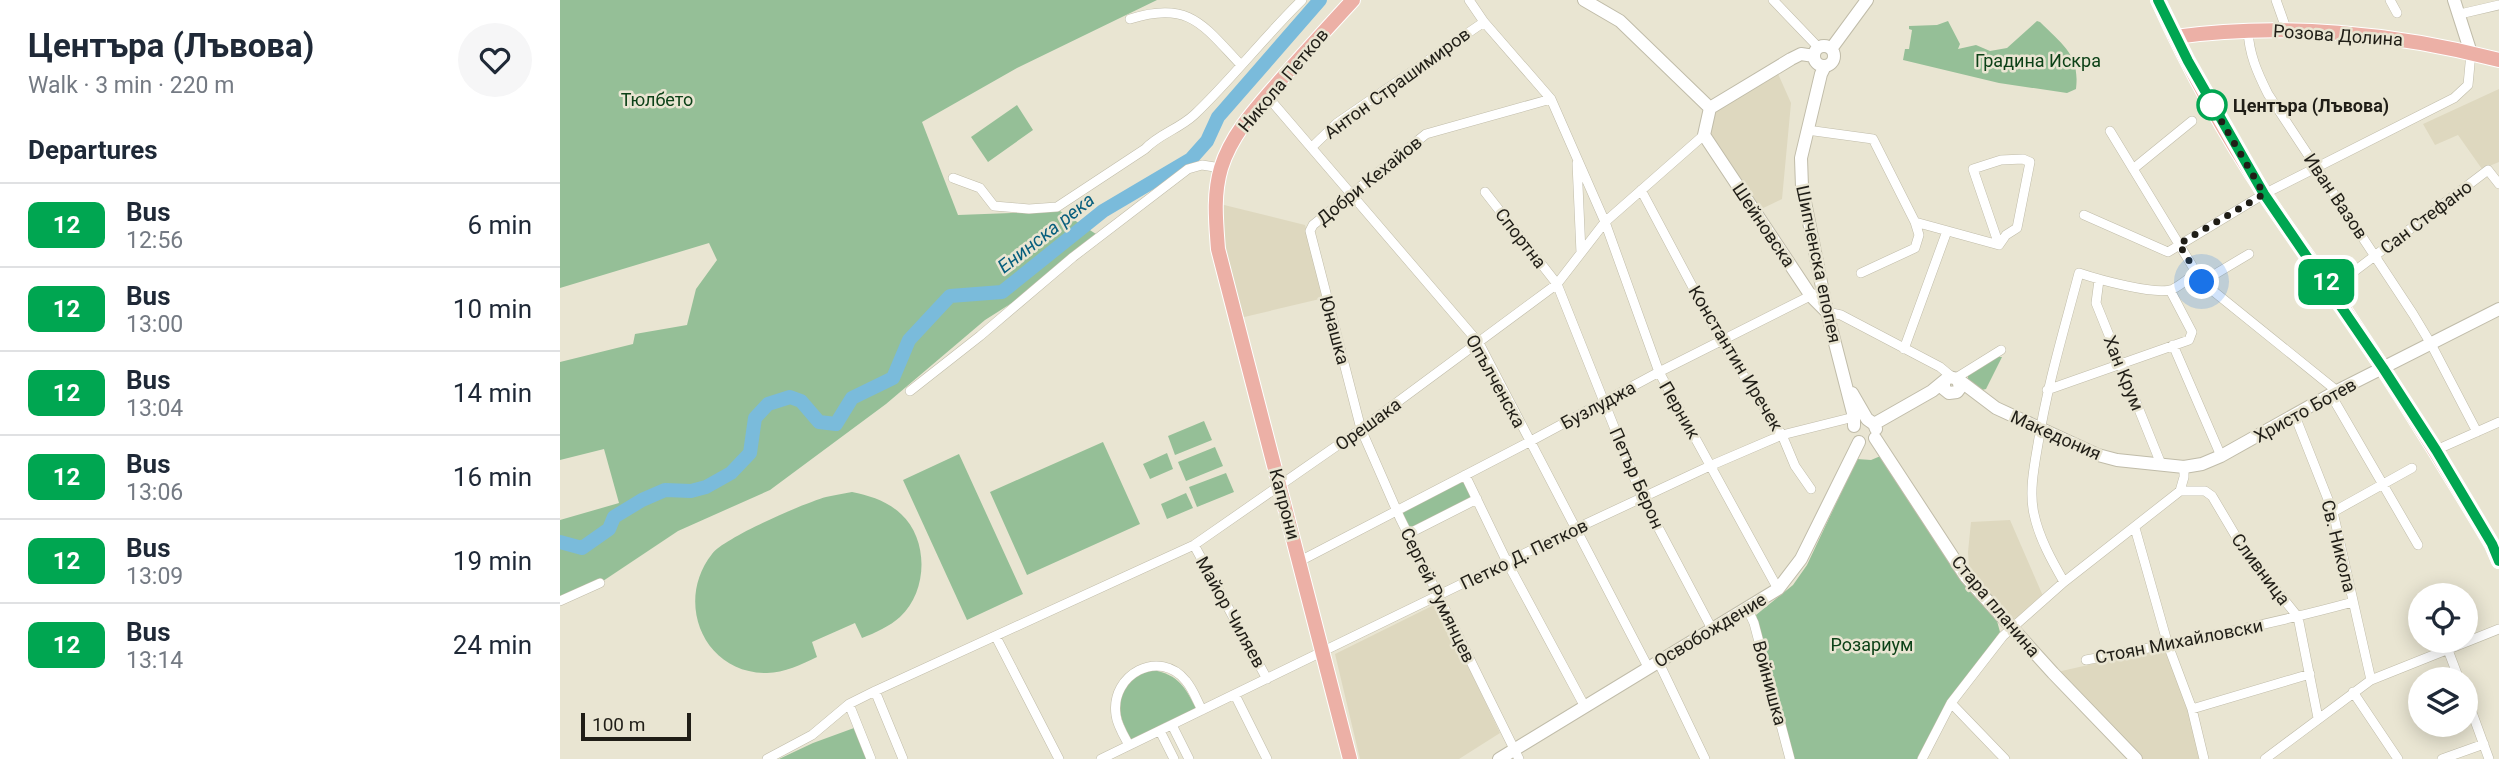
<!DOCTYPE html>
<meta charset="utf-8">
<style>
body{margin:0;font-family:Roboto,sans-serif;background:#f6f6f7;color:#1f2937;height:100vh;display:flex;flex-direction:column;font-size:26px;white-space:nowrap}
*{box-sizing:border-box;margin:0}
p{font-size:23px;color:#747a83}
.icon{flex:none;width:38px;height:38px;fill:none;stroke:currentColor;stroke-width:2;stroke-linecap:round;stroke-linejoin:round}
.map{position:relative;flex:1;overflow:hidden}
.panel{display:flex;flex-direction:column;background:#fff;width:560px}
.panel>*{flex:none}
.badge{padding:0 14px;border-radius:10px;font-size:24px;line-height:46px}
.fabs{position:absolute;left:1848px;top:583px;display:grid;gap:14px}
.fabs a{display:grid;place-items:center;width:70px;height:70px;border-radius:50%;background:#fff;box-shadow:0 4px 18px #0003;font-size:35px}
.scale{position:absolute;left:21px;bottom:18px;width:110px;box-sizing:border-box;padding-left:7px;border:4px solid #201e17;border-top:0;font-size:19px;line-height:24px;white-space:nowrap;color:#201e17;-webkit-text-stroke:5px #e9e5d2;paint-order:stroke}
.you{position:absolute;width:35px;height:35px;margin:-18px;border:5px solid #fff;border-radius:50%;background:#1a73e8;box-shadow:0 0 0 10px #1a73e833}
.map>.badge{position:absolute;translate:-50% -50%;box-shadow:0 0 0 4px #fff}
h2{padding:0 28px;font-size:26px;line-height:63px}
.round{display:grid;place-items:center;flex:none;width:74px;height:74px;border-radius:37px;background:#f6f6f7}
.summary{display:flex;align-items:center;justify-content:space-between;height:119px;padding:0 28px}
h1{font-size:33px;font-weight:700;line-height:52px}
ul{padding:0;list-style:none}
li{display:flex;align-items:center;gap:21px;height:84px;padding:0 28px;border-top:2px solid #e0e1e3}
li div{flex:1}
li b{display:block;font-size:26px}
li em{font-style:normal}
li .badge{min-width:77px;font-weight:700;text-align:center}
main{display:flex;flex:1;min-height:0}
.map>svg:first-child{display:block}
</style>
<main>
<section class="panel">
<div class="summary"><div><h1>Центъра (Лъвова)</h1><p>Walk · 3 min · 220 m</p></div><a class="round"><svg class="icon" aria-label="heart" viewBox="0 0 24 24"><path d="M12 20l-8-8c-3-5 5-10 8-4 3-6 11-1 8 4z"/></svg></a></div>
<h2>Departures</h2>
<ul>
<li><span class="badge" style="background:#00a651;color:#fff">12</span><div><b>Bus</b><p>12:56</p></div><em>6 min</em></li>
<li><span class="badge" style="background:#00a651;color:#fff">12</span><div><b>Bus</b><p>13:00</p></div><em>10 min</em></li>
<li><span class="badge" style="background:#00a651;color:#fff">12</span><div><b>Bus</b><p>13:04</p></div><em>14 min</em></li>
<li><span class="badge" style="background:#00a651;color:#fff">12</span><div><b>Bus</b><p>13:06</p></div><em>16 min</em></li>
<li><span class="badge" style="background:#00a651;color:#fff">12</span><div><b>Bus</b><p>13:09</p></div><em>19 min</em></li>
<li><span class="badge" style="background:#00a651;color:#fff">12</span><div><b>Bus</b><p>13:14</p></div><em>24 min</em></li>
</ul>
</section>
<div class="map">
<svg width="1939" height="759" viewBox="0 0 1939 759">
<rect width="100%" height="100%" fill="#e9e5d2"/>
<path fill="#ded8bf" d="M1215 67 1231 103 1222 199 1195 212 1144 135 1150 108Z
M1939 89V162L1922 169 1898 135 1875 145 1863 124Z
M660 204 745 225 764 298 680 318 663 251Z
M1450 520 1483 596 1453 622 1409 569 1408 552 1411 522Z
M878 603 940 733 899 759H800L775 654Z
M1611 646 1644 759H1581L1493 673Z"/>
<path fill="#95bf97" d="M0 0H597L457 68 362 122 398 215 500 211 536 234 455 301 425 320 326 404 210 490 118 531 40 583 0 601V520L59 503 44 449 0 460V362L73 344 75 334 127 325 136 289 157 260 149 243 0 288Z
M1388 21 1400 44 1398 49 1416 45 1430 51 1447 48 1477 21 1480 22C1503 45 1520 55 1516 89L1507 93 1439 83 1343 60 1345 49H1349L1352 30 1349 29V26L1377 25Z
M457 105 473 130 428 162 411 137Z
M1435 357H1442L1426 389 1422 390 1408 380V375Z
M644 421 652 440 615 455 608 436Z
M543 442 580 524 467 575 430 492Z
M655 447 663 466 626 481 618 462Z
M607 453 613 469 590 479 583 464Z
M399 454 463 594 407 620 343 480Z
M1323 455 1404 583 1437 621 1440 632 1391 703 1362 759H1234L1196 615 1233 585 1247 565 1297 459 1311 460Z
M666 473 674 492 637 507 629 487Z
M903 479 913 499 851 531 841 511Z
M292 492C310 496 326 500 341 514 369 540 368 591 340 617 330 626 315 633 302 638L295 623 252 642 257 657C242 664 224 673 207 673 144 674 114 602 152 554 164 538 244 503 266 497 274 495 283 494 292 492Z
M626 493 633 508 607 519 601 504Z
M593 670C619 675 625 687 637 710L572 741C558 715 557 710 566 682L579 674Z
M294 728 307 759H219L253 743Z"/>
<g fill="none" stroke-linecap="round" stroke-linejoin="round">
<path stroke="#7abbdb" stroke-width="14" d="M0 542 22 548 49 529 54 517 82 500 105 490 131 491 146 487 171 473 190 453 195 418 208 404 230 397 241 401 259 422 276 424 292 398 333 378 349 340 390 296 442 292 543 211 631 159 647 141 658 117 760 0"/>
<defs>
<path id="street" d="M909 0 924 22 991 99 1045 222 1099 372 1218 589
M1213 0 1259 48
M1716 0 1727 31
M1830 0 1837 13
M1900 14 1939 5
M570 19C629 0 643 25 681 65
M1688 30C1689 54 1697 72 1708 94L1853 314 1871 344 1917 432
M707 96 919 343 1088 667
M1247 130 1313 139 1355 222 1439 245
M1550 131 1642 282 1777 391
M752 147 777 123 924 22
M1463 159 1470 162 1457 228 1446 235 1439 245 1413 169 1441 160Z
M1017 163 1021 253
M1573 169 1632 121
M393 178 420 188 434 206 469 209 497 207 585 149C599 134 619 129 634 115 672 79 704 37 742 0
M1081 190 1162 342 1222 435 1235 466 1251 489
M925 192 997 284 1082 497 1152 629
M1524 215 1608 252 1704 194 1894 98 1908 85 1911 53
M1301 273 1355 248 1359 235 1355 222
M1539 280 1536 303 1601 464
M1642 282 1689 254
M1771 289 1928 170 1939 184
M1267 312 1281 315 1380 367 1392 377
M1613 345 1661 456
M1344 349 1387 231
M1396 378 1441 350
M1487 390 1629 340 1632 332 1610 290
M350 391 420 336 513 257 628 169 642 165 661 168
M1771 395 1858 545
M1735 416 1773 512 1811 680
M1876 450 1939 422
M905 475 947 562 1025 707
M1620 491H1645L1652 496 1684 550 1738 617 1758 718
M1773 512 1852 468
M1575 528 1608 645 1632 709 1644 759
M848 534 917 499
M634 545 707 679
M740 561 969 442 1099 372 1254 294
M1504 582C1492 561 1479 538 1474 514 1469 492 1474 467 1478 444 1487 386 1504 330 1519 273 1537 279 1597 296 1613 289 1621 285 1629 278 1636 273
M0 601 40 583
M1187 608 1194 623 1230 759
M436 637 499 759
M1888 650 1899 679
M1526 660C1616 643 1705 626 1793 602
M1098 661 1145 759
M315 691 343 759
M1793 692 1838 759
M675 695 707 759
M1906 696 1929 759
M1391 703 1445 759
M289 704 311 759
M1632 709 1750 674
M612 725 629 759
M600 731 614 759
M569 745C564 736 557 725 556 715 550 674 600 648 626 681 633 689 637 701 642 710
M207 759 252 735 289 704 315 691 634 545 801 429 997 284 1045 222 1144 135
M541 759 1015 529 1152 465 1222 435 1294 417
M959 759 840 518 801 429 750 231 753 225 866 134 991 99
M1362 759 1391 703 1443 636 1504 582 1620 491 1624 477V467
M1705 759 1811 680 1939 629
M1882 759 1924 744"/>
<path id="secondary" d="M1024 0 1060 21 1150 108
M1894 0 1911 53
M1254 56a10 10 0 1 1 20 0a10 10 0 1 1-20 0Z
M1271 49 1307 0
M1254 56 1241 54 1231 59 1150 108 1144 135 1251 296 1267 312
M1265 66 1261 74 1241 158 1242 187 1267 312 1294 417V426
M1399 380 1436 408 1538 455 1557 460 1624 467 1642 464 1661 456 1777 391 1939 309
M1292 393 1307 419 1314 424 1316 429
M1314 424 1372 391 1389 377 1398 379 1400 388 1397 392 1389 393 1384 389V383
M1315 438 1406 577 1493 673 1576 759
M939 759 1218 589 1241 559 1299 442"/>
<path id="primary" d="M1598 0C1628 67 1665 135 1706 196 1727 229 1751 260 1773 292 1828 375 1881 459 1932 545L1939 561
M1615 37C1721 22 1836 33 1939 60
M790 759 658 249C656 222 653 195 661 168 672 132 700 104 724 76 747 50 770 25 793 0"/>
</defs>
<use href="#street" stroke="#c0bca9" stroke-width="10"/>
<use href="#secondary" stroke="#c0bca9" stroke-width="14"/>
<use href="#primary" stroke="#fff" stroke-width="16"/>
<use href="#street" stroke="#fff" stroke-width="9"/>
<use href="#secondary" stroke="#fff" stroke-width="12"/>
<use href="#primary" stroke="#ecb0a6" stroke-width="14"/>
</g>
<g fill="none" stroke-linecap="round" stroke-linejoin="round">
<defs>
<path id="line" d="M1598 0 1628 61 1704 194 1823 368 1876 450 1932 544 1939 561"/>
</defs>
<use href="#line" stroke="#fff" stroke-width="16"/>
<use href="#line" stroke="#00a651" stroke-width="10"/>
<path stroke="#201e17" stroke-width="7" stroke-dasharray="0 12.6" d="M1642 282 1619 244 1704 194 1652 105"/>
</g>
<circle fill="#fff" stroke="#00a651" stroke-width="3.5" cx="1652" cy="105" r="14"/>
<g text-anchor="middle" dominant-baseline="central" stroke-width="5" stroke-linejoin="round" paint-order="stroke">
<g font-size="18" fill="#201e17" stroke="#e9e5d2">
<text transform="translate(1778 35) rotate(4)">Розова Долина</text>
<text transform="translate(723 80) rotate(-50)">Никола Петков</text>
<text transform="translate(837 83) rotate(-36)">Антон Страшимиров</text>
<text transform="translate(809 180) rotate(-39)">Добри Кехайов</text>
<text transform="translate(1776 196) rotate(56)">Иван Вазов</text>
<text transform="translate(1866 217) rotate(-37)">Сан Стефано</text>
<text transform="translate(1204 225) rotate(56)">Шейновска</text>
<text transform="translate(961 238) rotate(52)">Спортна</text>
<text transform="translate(1259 264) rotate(78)">Шипченска епопея</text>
<text transform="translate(775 330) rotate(75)">Юнашка</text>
<text transform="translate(1176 358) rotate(59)">Константин Иречек</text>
<text transform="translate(1564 373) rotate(68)">Хан Крум</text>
<text transform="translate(936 381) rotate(61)">Опълченска</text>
<text transform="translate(1038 405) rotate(-28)">Бузлуджа</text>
<text transform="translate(1120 410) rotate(60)">Перник</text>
<text transform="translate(1745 410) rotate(-29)">Христо Ботев</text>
<text transform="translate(808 424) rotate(-36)">Орешака</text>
<text transform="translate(1496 435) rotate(24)">Македония</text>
<text transform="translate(1077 478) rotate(66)">Петър Берон</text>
<text transform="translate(725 504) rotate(75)">Капрони</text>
<text transform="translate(1779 546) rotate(76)">Св. Никола</text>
<text transform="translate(964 554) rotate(-26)">Петко Д. Петков</text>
<text transform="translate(1701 569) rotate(53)">Сливница</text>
<text transform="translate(878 595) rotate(64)">Сергей Румянцев</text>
<text transform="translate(1436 606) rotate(50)">Стара планина</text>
<text transform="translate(671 612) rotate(61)">Майор Чиляев</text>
<text transform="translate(1150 630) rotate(-31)">Освобождение</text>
<text transform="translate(1619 641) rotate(-11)">Стоян Михайловски</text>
<text transform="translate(1210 683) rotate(75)">Войнишка</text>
</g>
<g font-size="18" fill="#0c4117" stroke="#e9e5d2">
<text x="1478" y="60">Градина Искра</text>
<text x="97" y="99">Тюлбето</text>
<text x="1312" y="644">Розариум</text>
</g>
<g font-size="18" font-weight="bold" fill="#201e17" stroke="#e9e5d2" text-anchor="start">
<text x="1673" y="105">Центъра (Лъвова)</text>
</g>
<g font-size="19" font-style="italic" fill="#075e7d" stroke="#e9e5d2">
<text transform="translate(486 233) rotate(-38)">Енинска река</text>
</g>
</g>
</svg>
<div class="fabs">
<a><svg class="icon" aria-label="locate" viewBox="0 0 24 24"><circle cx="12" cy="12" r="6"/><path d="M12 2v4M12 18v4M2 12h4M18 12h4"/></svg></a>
<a><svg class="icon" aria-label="layers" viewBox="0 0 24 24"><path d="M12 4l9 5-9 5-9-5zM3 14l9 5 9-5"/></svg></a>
</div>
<div class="scale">100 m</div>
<div class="you" style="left:1642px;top:282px"></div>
<b class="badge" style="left:1766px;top:282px;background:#00a651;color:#fff">12</b>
</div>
</main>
